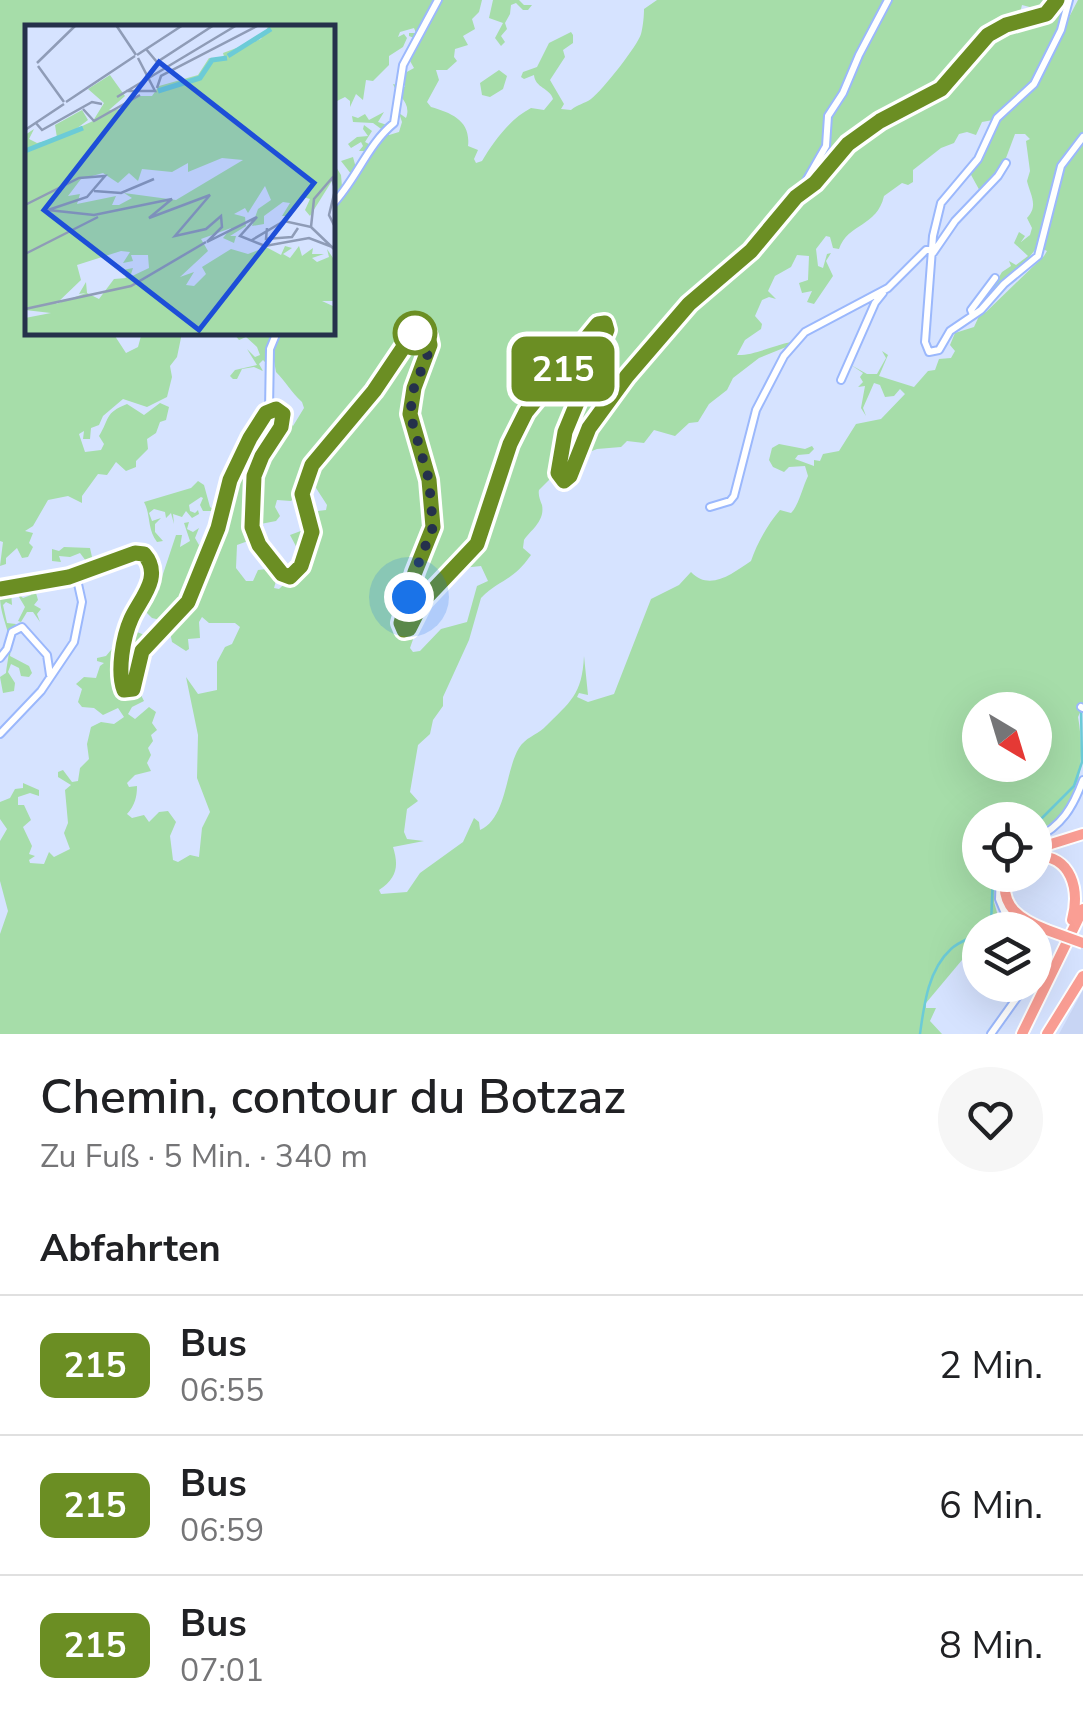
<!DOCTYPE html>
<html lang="de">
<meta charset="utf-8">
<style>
body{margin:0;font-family:"Nunito Sans",sans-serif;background:#f6f6f6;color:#202124;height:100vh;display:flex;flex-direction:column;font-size:38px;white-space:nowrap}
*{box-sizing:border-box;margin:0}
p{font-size:32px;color:#757577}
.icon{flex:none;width:55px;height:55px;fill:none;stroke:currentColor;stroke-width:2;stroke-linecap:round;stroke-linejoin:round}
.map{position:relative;height:1034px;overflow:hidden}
.panel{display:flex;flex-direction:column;background:#fff;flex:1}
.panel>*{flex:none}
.badge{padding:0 20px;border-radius:15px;font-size:35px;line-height:65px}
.needle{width:65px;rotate:142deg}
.tools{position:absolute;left:962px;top:692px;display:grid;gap:20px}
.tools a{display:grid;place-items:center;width:90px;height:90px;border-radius:50%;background:#fff;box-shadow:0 10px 40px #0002;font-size:50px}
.you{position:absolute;width:50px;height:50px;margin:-25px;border:8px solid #fff;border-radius:50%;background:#1a73e8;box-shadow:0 0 0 15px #1a73e833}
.map>.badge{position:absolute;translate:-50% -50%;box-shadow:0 0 0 5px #fff}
h2{padding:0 40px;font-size:38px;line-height:90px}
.round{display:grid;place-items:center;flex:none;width:105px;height:105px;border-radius:52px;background:#f6f6f6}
.overview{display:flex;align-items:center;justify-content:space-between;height:170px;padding:0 40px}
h1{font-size:48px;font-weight:600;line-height:75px}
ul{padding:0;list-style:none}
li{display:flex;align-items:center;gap:30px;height:140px;padding:0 40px;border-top:2px solid #e0e0e0}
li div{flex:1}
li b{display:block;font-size:38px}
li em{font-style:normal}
li .badge{min-width:110px;font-weight:700;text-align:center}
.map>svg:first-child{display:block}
</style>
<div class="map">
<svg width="1083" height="1034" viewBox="0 0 1083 1034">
<rect width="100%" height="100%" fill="#d6e3ff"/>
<path fill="#c8d5f4" d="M1083 990V1034H1059Z"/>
<path fill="#a6dda9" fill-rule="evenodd" d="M0 0H482L479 12 472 19 475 29 463 36 468 45 455 49 454 57 457 61 447 70H436L439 80 427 102 431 107C452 113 471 121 468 146L478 150 474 159 476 163 482 161C494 141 510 119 531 108L544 110 553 99C550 88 535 88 534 75L524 79 521 77 523 72 537 67 549 43 571 32 573 35V43L563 50 565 57 550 80 564 104 561 109 571 110C578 104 584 104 591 99 602 91 638 45 641 34 643 26 644 16 644 9L657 0H1051L1041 10 1022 5 1020 13 1011 20 1014 26C1033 25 1056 20 1062 0L1065 2 1060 21 1066 23 1078 0H1083V706L1078 717C1083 744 1083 787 1067 809 1058 820 1046 826 1035 834V820H980V875H995L994 902 1002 930H980V949L962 960 926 1003V1008H936L930 1021 942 1034H0V934L8 911 0 881V841L7 829 0 819V802L10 798 15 789 23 788V783L39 790V796L30 793 18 797V805H24L31 820 23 827 32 846 29 854 35 856 29 860 30 863 44 864 49 852 54 857 70 849 64 833 68 823 65 790 71 785 58 777V772L63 770 72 782 78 781 80 768 89 759 87 744 91 727 101 722 114 724 124 717 118 708 103 715 94 708 82 707 78 702 82 689 76 684 84 677 96 678 100 666 104 663 97 661V658L106 656 121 638V656L129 658 130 644 137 632 147 636 138 639 133 652 135 660 132 676 125 681 127 663 119 662 116 680 124 699 137 695 143 681 141 695 144 701 132 707 128 714 135 719 149 707 156 712 152 723 157 730 151 735 153 741 148 748 151 755 147 763 151 771 135 775 127 783 129 787 137 786C137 797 135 805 127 814L132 818 144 815 149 822 159 812 168 811 176 822 170 836 173 860 178 862 190 855 199 857 202 828 210 812 197 778 198 735 186 677 198 694 217 690V662L225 647 232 644 240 627 235 623H209L202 617 199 622 200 638 188 639 189 649 186 651 172 642 170 632 175 626H163L160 620 152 618 146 612 154 600 152 594 160 589 153 586 160 583 176 535H182L180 547 190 541 184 523 189 522 187 529 193 532 199 528 195 538 199 545 213 527 204 542 200 561 207 563 218 543 227 516 228 495 250 446 255 444 262 452 268 453 284 433 289 421 293 426 304 408 302 402C291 392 286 382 276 372L273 355H270L268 365 263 360 259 364 263 371 254 367 242 369 237 379H233L230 376 235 370 257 365 247 349 255 357 260 355 257 347 246 337 239 340 233 333 332 332 333 162 341 175 342 187 348 192 355 179 341 161 353 157 356 168 367 151H359L363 146 361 142 351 148 348 144 357 137 368 136 363 129 364 125 372 131 365 142 371 145 377 134 384 131 373 123 353 122 352 116 358 118 365 114 369 120 384 112 378 122 387 125 389 135 399 132 402 122 399 113 406 118C412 102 397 96 393 84L405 87V73L414 68 405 52 409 47 414 50 419 40 409 36V33H416L414 28 400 32 398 37 404 34 407 38 403 47 389 56V65L373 81 366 80 363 100 356 94 350 107V101L345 97 333 103 332 28H28V332L113 333 126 353 138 347 141 336 136 333H182L177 357 170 366 172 377 167 397 147 407 123 399 103 416 99 425 91 428 90 439H83L84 431 79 434 85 452 101 450 104 444 99 436C110 419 104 413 127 404L144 415 160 403 169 407 166 420 160 422 156 433 147 439 148 449 136 461V467L126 471 116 462 107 475 98 474 82 496V503L68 496 48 500 33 526 25 531 33 533 29 543 33 547 28 557 22 558 17 548 6 558V564L0 566 3 542 0 541ZM993 120 982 157 970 173 981 193 1003 166 1015 134H1025L1030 139 1026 141 1030 171 1027 181C1030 194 1039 206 1027 218L1032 228 1030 235 1021 242 1025 236 1019 232 1014 243 1028 256 1016 265 1009 261 1011 266 1002 272 987 297C998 285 1031 260 1037 246L1047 251 1044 256 986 312 980 314 974 327 955 333 950 345 955 351 951 358 939 359 935 370 928 371 914 387 879 376 888 355 882 351 886 358 877 374H867L851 365 863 373 860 377 863 382 858 387 865 386 861 408 866 416 863 408 874 383 880 385 885 397 894 396 900 389 905 394 881 419 856 424 839 451 823 454 820 461 814 460V466L795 459 798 455 809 454 814 449 812 446 805 449 779 444 772 448 769 460 773 467 784 472 789 467 805 466 808 476C803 486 798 507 791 513L780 510C768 524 757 543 751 561 733 573 710 592 691 572L679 585 651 599 614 694 588 702 577 697 579 693 588 695 584 656C582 695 571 701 544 728 536 735 525 738 519 748 505 771 507 818 480 830L479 822 474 818 463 842 420 873 407 892 381 894 379 890C397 878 399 866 393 847L424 841 407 839 404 832 407 809 418 801 410 792 418 745 430 734 433 720 443 706V697L469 640 481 598C500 579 512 582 531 555L523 548 524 540C532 529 545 521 542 505 540 500 538 495 539 490L577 452 584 454 597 449 621 447 627 441 644 443 654 430 675 436 689 423 698 422 709 404 727 390 733 378 759 358 791 345V342C775 345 752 356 737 355L745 340 761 329 762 324 755 316 762 300 769 297 776 299 768 291 775 276 791 267 797 255 809 256 808 280 799 283 802 293 812 291 807 302 814 304 833 276 826 261 831 253 827 254 823 268 818 266 816 249 826 236 830 237 833 248 839 249C848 223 877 227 884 196L902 183 908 185 913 182V170L941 148 954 143 959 134 967 132 976 135 982 122ZM414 323 421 327 426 325 434 332 429 356 420 341 405 350 400 346 405 330ZM300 484 316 488 327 505 326 510 318 511 311 547 306 546 309 532 306 529 290 535 299 552 311 551C306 573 294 575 279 589L274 588 276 581 266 569 258 570 253 581H246L236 568 237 545 248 541 250 526 276 521 280 516 275 507 277 500 291 501 298 494ZM460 560 462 568 481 566 488 581 477 586 467 622 441 629 420 651 413 652 410 648 418 625 408 639 400 640 397 634 403 609 409 608 411 613 414 606 421 605 419 599C428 589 444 578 447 565ZM980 710H1035V765H980Z
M493 0H519L524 5H532L528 10H523L516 3 511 5 510 14 505 23 507 29 501 36 505 42 501 46 495 38 503 23 489 18Z
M499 70 507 76 503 89 490 97 482 95 480 83Z
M198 481 204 485 210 507 216 511H203L200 505 203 498 201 497 189 505 190 511 195 513 198 510 199 514 192 518 186 511 182 517 173 514 174 524 171 513 166 518 165 512 154 509 149 513 152 521 161 518 155 524V532L163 541 157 542C147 529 151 515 144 502L191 488Z
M64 547 90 548 92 557 99 560 95 563 86 561 80 553 70 557 59 556 61 562 52 561V549L59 551Z
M34 586 38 600 34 605 41 609 37 614 40 622 33 612H27L21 622 18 621 25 607 16 592H11L12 605 6 602 3 605 7 623 16 624 13 629 21 631 12 638 10 656 29 666 32 673 29 677 21 676 19 668 11 664 8 672 15 683 14 691 3 693 0 677 6 673C7 662 11 648 9 637 6 623 0 612 0 596L6 591 27 588 20 595 23 598 31 595V587Z"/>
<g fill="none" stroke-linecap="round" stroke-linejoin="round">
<path stroke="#6ccbd7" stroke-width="2.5" d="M1035 825 1074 786 1082 762 1081 709
M984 930 991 925 993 875
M920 1034C924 1005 928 970 951 949 958 942 971 938 980 933"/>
<defs>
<path id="minor" d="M1069 0 1061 30 1034 84 997 118 978 159 941 203 933 236 925 342 929 352 939 350 950 331 981 310 1004 284 1038 256 1061 166 1083 137
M808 188 806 181 826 146 828 116 843 93 859 55 888 0
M332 205C357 179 367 145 394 123L403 65 438 0
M933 253 955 221 998 176 1006 163
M973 315 971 310 995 278
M841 380 875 303 883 293
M269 410 270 349 277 332
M710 507 730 501 734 496 756 410 784 356 805 332 888 288 926 250H932
M0 589 69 577 135 553 146 555C161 584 137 599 130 623 124 641 119 669 123 687L131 691 142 651 188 602 217 528 230 480 263 416 269 410H279L283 422 257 467 252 503 254 536 282 574 290 577C303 568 314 545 312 529 311 512 299 502 303 484 312 449 370 399 392 365 401 353 407 336 422 331L428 336 430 345 414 388 410 414 429 481 433 527 415 572 401 623 404 629H409L423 601 480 537 509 448 526 412 598 324 604 322 607 330 565 432 559 473 563 481 571 476 587 432 624 379 687 306 747 255 796 197 817 180 848 144 871 125 941 89 988 35 1006 25 1048 12 1057 0
M0 658 7 649 12 632 22 627 47 655 50 675
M1081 707 1083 708
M0 734 41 691 74 642 82 602 76 575
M1035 839C1062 826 1073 807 1083 780
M1000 875 999 899 1012 930
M991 1034 1026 985"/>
<path id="highway" d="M1035 849 1083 834
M1035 856C1072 855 1080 890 1072 920
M1006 875C999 907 1021 920 1047 930
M1022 1034 1083 909
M1047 1034 1083 976"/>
</defs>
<use href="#minor" stroke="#9bb8fc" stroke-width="10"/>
<use href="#highway" stroke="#fff" stroke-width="14"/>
<use href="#minor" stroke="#fff" stroke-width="6"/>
<use href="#highway" stroke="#fa9e94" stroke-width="10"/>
<defs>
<path id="highway-bridge" d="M1047 930 1083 943"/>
</defs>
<use href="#highway-bridge" stroke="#fff" stroke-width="14" stroke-linecap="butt"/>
<use href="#highway-bridge" stroke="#fa9e94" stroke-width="10"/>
</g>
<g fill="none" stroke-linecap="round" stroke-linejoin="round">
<defs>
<path id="line" d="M0 589 69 577 135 553 144 554C164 577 139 600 131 619 123 637 117 672 124 690L133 689 142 651 188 602 218 528 230 480 250 438 266 413 276 409 283 414 281 427 262 456 254 476 252 527 259 545 282 574 290 577 301 566 312 532 302 494 312 465 374 391 409 339 422 331 428 336 430 345 414 388 410 414 429 480 433 527 415 572 401 623 404 630 409 629 423 601 477 544 510 444 526 412 598 324 605 323 607 330 565 432 558 473 564 481 570 476 589 428 627 376 689 304 751 251 796 197 815 183 848 144 880 121 941 89 988 35 1006 25 1046 14 1057 0"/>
</defs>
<use href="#line" stroke="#fff" stroke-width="22"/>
<use href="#line" stroke="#6b8e23" stroke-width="15"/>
<path stroke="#25314b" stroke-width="10" stroke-dasharray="0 18" d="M409 597 415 572 433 527 429 480 410 414 414 388 429 351 430 340 424 332 415 333"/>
</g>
<circle fill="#fff" stroke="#6b8e23" stroke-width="5" cx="415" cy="333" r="20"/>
<g transform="translate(25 25)">
<rect width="310" height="310" fill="#d6e3ff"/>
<path d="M244 0H310V151L285 191 280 185 285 174 278 172 266 191H257L265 178 258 177 239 191V199L227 201 233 184 246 175 240 161 223 188 220 183 209 189 220 192 221 201 205 211H211L209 218 198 213 206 203 176 214 183 226 155 252 169 247 161 260 169 261 181 249 177 242 206 224 223 229 241 222 256 230 260 221 267 223 258 229 265 233 274 221 277 231 288 223 287 229H299L287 233 292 237 304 232 302 224 310 236V276H297L310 282V310H0V293L26 288 0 285V110L9 104 4 114 12 118 32 113 30 100 57 85 63 95 51 104 68 96 79 78 63 64 85 50 100 71 84 85 99 84 111 71H127L134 61 173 50 184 33 200 35 198 28 236 14ZM197 133 218 135 151 175 99 168 107 173 94 180H87L91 171 52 179 55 169 43 171 56 154 78 148 93 158 104 148 113 156 117 144 147 147 163 138V147ZM96 226 105 227 98 238 108 236 106 230H123L124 243 105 252 108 243 98 245 101 253 89 254 74 274 62 268 61 257 54 269 61 268 31 279 56 255 52 240Z" fill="#a6dda9" fill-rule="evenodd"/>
<path fill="none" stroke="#6ccbd7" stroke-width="5" d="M203 31 246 4M133 66 175 53 187 35 202 33M0 126 58 103"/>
<path fill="none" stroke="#8f9cb7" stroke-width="2.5" d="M91 0 111 30M121 24 132 37 189 0M112 30 158 0M12 38 51 0M13 41 39 77M132 63 136 51 234 0M101 66H130L113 33M92 72 212 0M41 77 110 31M58 84 69 96 115 70M10 97 17 105 67 77 77 79M0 105 39 79M310 165 304 190 310 202M69 166 96 168 129 154M0 180 54 153 80 151 62 172 23 185M23 185 69 190 147 174 124 193 185 170 150 211 181 204 196 191 197 202 182 217 232 192 215 211 240 221 284 213 310 223M286 202 310 225M242 203 241 214 267 212 273 203M227 215 259 196 286 202 289 174 307 153 310 164M0 229 73 192M0 284 106 261 181 217"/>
<path fill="#1d4ed8" fill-opacity="0.15" stroke="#1d4ed8" stroke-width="5" d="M134 37 289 158 174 305 19 185Z"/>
<rect width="310" height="310" fill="none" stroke="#25314b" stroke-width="5"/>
</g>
</svg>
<div class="tools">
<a><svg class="needle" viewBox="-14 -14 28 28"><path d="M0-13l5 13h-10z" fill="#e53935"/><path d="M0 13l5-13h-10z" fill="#757577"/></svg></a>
<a><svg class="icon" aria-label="locate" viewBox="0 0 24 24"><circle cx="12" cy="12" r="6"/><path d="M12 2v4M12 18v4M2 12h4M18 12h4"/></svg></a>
<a><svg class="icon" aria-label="layers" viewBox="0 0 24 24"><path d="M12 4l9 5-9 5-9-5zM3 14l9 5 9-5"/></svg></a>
</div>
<div class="you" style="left:409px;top:597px"></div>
<b class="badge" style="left:563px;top:369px;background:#6b8e23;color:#fff">215</b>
</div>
<section class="panel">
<div class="overview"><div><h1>Chemin, contour du Botzaz</h1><p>Zu Fuß · 5 Min. · 340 m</p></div><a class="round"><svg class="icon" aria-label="heart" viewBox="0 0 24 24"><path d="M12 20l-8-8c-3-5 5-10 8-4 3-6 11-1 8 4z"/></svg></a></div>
<h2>Abfahrten</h2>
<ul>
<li><span class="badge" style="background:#6b8e23;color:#fff">215</span><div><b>Bus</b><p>06:55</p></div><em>2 Min.</em></li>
<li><span class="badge" style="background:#6b8e23;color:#fff">215</span><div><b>Bus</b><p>06:59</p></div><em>6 Min.</em></li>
<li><span class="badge" style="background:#6b8e23;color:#fff">215</span><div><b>Bus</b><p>07:01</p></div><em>8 Min.</em></li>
</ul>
</section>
